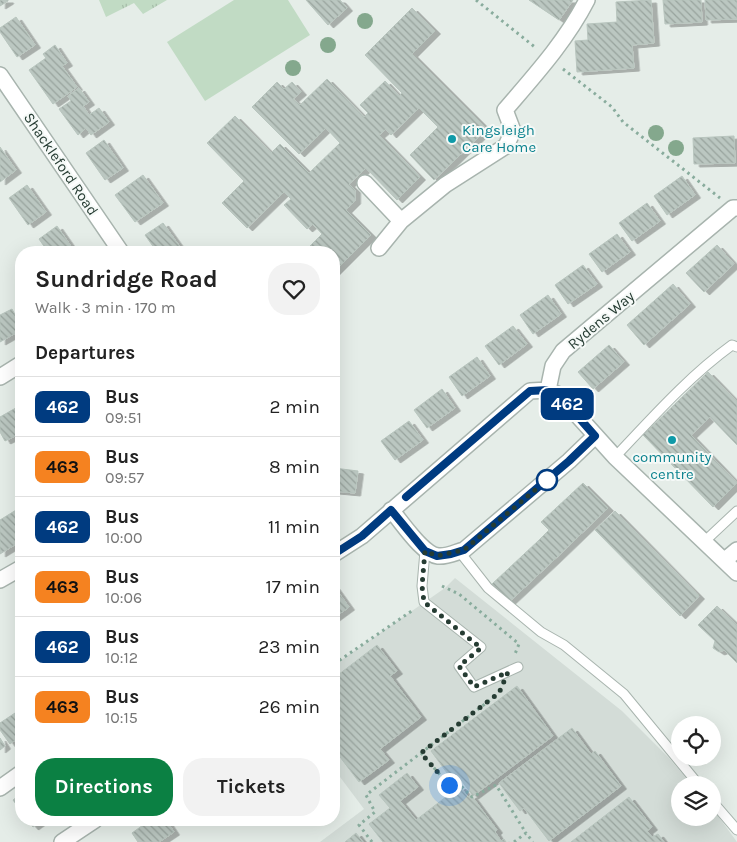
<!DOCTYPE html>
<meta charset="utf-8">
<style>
body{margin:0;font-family:Karla,sans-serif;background:#f2f2f2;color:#222;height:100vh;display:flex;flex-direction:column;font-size:19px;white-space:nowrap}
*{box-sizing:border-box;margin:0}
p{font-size:16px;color:#767676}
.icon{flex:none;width:28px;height:28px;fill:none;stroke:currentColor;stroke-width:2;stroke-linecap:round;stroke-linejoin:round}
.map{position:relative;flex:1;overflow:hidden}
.sheet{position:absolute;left:15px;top:246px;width:325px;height:580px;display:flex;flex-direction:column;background:#fff;border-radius:20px;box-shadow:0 5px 20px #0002}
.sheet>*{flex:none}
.badge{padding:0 10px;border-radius:8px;font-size:18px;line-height:32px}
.fabs{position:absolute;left:671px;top:716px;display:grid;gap:10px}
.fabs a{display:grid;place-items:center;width:50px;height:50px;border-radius:50%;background:#fff;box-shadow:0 5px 20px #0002;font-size:25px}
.you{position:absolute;width:25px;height:25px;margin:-12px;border:4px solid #fff;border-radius:50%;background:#1a73e8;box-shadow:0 0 0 8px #1a73e833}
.map>.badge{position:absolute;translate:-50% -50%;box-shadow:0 0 0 2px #fff}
h2{padding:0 20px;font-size:19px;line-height:45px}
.round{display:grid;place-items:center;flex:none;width:52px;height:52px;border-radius:20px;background:#f2f2f2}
.head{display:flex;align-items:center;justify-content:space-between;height:85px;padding:0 20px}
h1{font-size:24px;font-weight:700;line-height:38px}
.action{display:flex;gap:10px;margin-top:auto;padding:10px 20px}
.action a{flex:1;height:58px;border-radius:20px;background:#0b8043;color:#fff;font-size:20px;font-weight:700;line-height:58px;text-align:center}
.action a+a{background:#f2f2f2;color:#222}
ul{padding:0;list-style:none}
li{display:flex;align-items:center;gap:15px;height:60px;padding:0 20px;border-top:1px solid #e0e0e0}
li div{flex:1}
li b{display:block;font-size:19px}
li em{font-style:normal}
li .badge{min-width:55px;font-weight:700;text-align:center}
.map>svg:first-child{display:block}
</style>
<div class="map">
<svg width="737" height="842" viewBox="0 0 737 842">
<defs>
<pattern id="park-tufts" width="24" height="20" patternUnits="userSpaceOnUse" patternTransform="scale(1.25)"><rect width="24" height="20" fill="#c1dbc4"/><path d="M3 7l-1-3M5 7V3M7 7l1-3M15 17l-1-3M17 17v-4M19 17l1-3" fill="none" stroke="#a6bda9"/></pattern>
<pattern id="building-back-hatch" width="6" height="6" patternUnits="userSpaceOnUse" patternTransform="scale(1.25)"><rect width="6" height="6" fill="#bbc7c1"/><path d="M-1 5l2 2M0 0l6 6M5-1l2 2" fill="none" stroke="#98a39d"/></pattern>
<filter id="shadow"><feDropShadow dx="5.5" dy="3" stdDeviation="0" flood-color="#0004"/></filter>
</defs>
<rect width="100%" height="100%" fill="#e5ede8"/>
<path fill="#d3dcd7" d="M455 578 622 711 669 758 692 785H680V818H712L713 809 737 842H320L364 809 334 769V665L445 588Z"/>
<path fill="#c1dbc4" d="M234 0H288L310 35 205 101 167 42Z"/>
<path fill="url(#park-tufts)" d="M99 0H167L143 14 134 3 106 17Z"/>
<path fill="url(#building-back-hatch)" stroke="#b8c5be" filter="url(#shadow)" d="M0 0H8V1L0 6Z
M306 0H340L347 8 328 25Z
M529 0H573L559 20Z
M651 0 654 43 632 45 634 68 577 72 575 41 588 40 587 24 617 22 616 2Z
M663 0H701L702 22 665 24Z
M705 0H737V19L706 20Z
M412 8 435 31 412 54 487 129 434 180 410 155 438 127 419 108 391 135 386 129 379 135 420 177 397 200 366 168 349 184 355 190V201L346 210 371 235 334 272V252H304L322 234 313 224 307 229 284 205 291 199 284 192 247 228 222 203 244 181 207 143 235 116 271 153 280 144 309 173 340 143 326 128 299 154 252 107 277 82 284 89 292 82 301 92 293 99 300 105 327 79 364 117 368 113 360 105 385 81 399 96 402 93 365 55Z
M16 17 35 45 17 57 0 32V28Z
M55 45 67 63 62 66 77 87 53 104 29 70 46 58 43 54Z
M79 88 89 102 83 106 89 115 99 108 109 122 91 135 86 128 78 135 59 109 71 101 68 96Z
M734 136 735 163 694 164 693 138Z
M104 140 123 168 105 180 86 153Z
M0 147 16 170 0 182Z
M143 175 163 203 135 222 115 195Z
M682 176 695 195 667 215 654 196Z
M27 185 46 212 28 225 9 198Z
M647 203 660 221 632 241 619 223Z
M163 223 183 251 180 252H157L145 235Z
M57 226 75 252H48L39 239Z
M617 234 630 252 602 272 589 254Z
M717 245 734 264 704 292 686 273Z
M583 265 597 284 568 304 555 285Z
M673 284 690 304 644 345 627 325Z
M548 295 561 314 533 334 520 315Z
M12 309 21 326V330L0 342V315Z
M513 326 527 344 499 365 485 346Z
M609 345 624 362 593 389 578 372Z
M477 357 490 376 462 396 449 377Z
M708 372 737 402V445L710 417 691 435 737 483 713 507 643 435Z
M442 389 455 408 427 428 414 410Z
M21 405V433L5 441 0 432V417Z
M409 421 423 440 395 460 381 441Z
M334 468 358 471 355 493 334 491Z
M583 483 608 508 555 559 538 541 549 530 541 522Z
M21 507V541L0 554V520Z
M615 511 699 596 680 616 595 530Z
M538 541 555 559 509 602 492 584Z
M334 586 349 607 334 618Z
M717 606 737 625V663L724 650 719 652 713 648 715 641 698 625Z
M377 645 397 671 390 676 421 717 380 749 389 760 359 782 334 749V678Z
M517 686 553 736 473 796 456 773 450 777 431 751Z
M21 709V736L10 744 0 730V723Z
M572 728 591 754 595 751 621 786 549 841 524 808 520 811 499 783Z
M0 738 5 746 0 750Z
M407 773 418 787 400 801 416 820 460 786 468 797 471 795 497 830 495 832 501 841 504 839 506 842H383L369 824 390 808 379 795Z
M21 794V811L13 800Z
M629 797 652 827 647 831 652 837 658 834 664 842H571Z
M27 820H43L33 827Z
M150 820H166L174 832 159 842H138L132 833Z
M356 833 363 842H345Z"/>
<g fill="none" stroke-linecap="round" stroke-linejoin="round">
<defs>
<path id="service" d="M615 457C652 418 688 377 732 345L737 347
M705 541 737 511
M425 551 422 586 424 602 481 647 459 666 474 687 518 667
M459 551 488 588 541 632 564 645 624 694 699 785
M712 801 737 830"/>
<path id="minor" d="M0 75 121 252
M365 183 401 221
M379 248 401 221 445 185 506 146 513 131 505 110C535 75 566 41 587 0
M0 377 21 364
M548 390 553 366 563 351 733 208H737
M391 510C402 522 422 554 438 556 447 557 456 552 464 550L569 461 595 436
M334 554 362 536 530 391 548 390 559 395 615 457 737 573
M725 560 737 550
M0 580 21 568
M0 788 21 773
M62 842 95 820"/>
</defs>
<use href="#service" stroke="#a8b4ae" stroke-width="11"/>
<use href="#minor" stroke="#a8b4ae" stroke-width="18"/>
<path stroke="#89ac9d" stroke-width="3" stroke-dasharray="2.5 4" stroke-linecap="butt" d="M476 0 536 48
M563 69 612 107 623 122 720 198
M442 586 459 594 519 644 515 654
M334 664 413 610
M421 753 449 785 456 781 472 797 496 785 526 833
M372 842 359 825 375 812 366 795 498 694
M514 842 526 833 533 842"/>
<use href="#service" stroke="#fff" stroke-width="9"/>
<use href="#minor" stroke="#fff" stroke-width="15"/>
</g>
<g fill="#84a88d">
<circle cx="365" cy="21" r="8"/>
<circle cx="328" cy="45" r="8"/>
<circle cx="293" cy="68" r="8"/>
<circle cx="656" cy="133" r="8"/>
<circle cx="676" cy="148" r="8"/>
</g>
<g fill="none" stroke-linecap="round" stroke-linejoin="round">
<defs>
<path id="line" d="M334 554 362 536 391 510 425 551 437 556 451 554 464 550 569 461 595 436 559 395 548 390 530 391 406 497"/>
</defs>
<use href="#line" stroke="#fff" stroke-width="11"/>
<use href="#line" stroke="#003b80" stroke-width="8"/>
<path stroke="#263c33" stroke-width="5" stroke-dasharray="0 9" d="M449 785 421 753 499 693 508 672 474 687 459 666 481 648 424 602 422 586 425 551 437 556 464 550 547 480"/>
</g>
<g fill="#0f9aa8" stroke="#f5f9f7" stroke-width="2">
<circle cx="452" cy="139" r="5"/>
<circle cx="672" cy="440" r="5"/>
</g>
<circle fill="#fff" stroke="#003b80" stroke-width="2.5" cx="547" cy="480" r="10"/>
<g text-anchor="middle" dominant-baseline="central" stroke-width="4" stroke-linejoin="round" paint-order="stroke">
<g font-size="15" fill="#0d838f" stroke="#f5f9f7" text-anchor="start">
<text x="462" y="130">Kingsleigh<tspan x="462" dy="17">Care Home</tspan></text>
<text x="672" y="457" text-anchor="middle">community<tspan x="672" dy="17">centre</tspan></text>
</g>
<g font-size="15" fill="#263c33" stroke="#f5f9f7">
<text transform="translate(61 164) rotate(56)">Shackleford Road</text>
<text transform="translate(601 320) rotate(-40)">Rydens Way</text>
</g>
</g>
</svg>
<div class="fabs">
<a><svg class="icon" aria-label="locate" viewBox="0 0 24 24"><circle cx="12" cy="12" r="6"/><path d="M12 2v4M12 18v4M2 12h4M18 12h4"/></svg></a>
<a><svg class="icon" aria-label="layers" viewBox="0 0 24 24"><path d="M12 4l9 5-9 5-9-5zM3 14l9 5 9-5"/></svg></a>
</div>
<div class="you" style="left:449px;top:785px"></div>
<b class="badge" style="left:567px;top:404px;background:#003b80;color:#fff">462</b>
<section class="sheet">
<div class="head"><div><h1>Sundridge Road</h1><p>Walk · 3 min · 170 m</p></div><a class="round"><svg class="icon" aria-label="heart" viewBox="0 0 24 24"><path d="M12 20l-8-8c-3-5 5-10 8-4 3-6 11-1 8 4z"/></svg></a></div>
<h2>Departures</h2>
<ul>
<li><span class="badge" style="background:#003b80;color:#fff">462</span><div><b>Bus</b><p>09:51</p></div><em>2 min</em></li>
<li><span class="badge" style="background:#f58220;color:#111">463</span><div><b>Bus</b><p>09:57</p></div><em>8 min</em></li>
<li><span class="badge" style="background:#003b80;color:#fff">462</span><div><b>Bus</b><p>10:00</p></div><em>11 min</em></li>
<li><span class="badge" style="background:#f58220;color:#111">463</span><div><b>Bus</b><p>10:06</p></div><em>17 min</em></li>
<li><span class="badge" style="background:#003b80;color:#fff">462</span><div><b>Bus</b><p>10:12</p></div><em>23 min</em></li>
<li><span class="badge" style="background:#f58220;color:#111">463</span><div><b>Bus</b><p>10:15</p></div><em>26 min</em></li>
</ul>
<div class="action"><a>Directions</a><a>Tickets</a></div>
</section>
</div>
